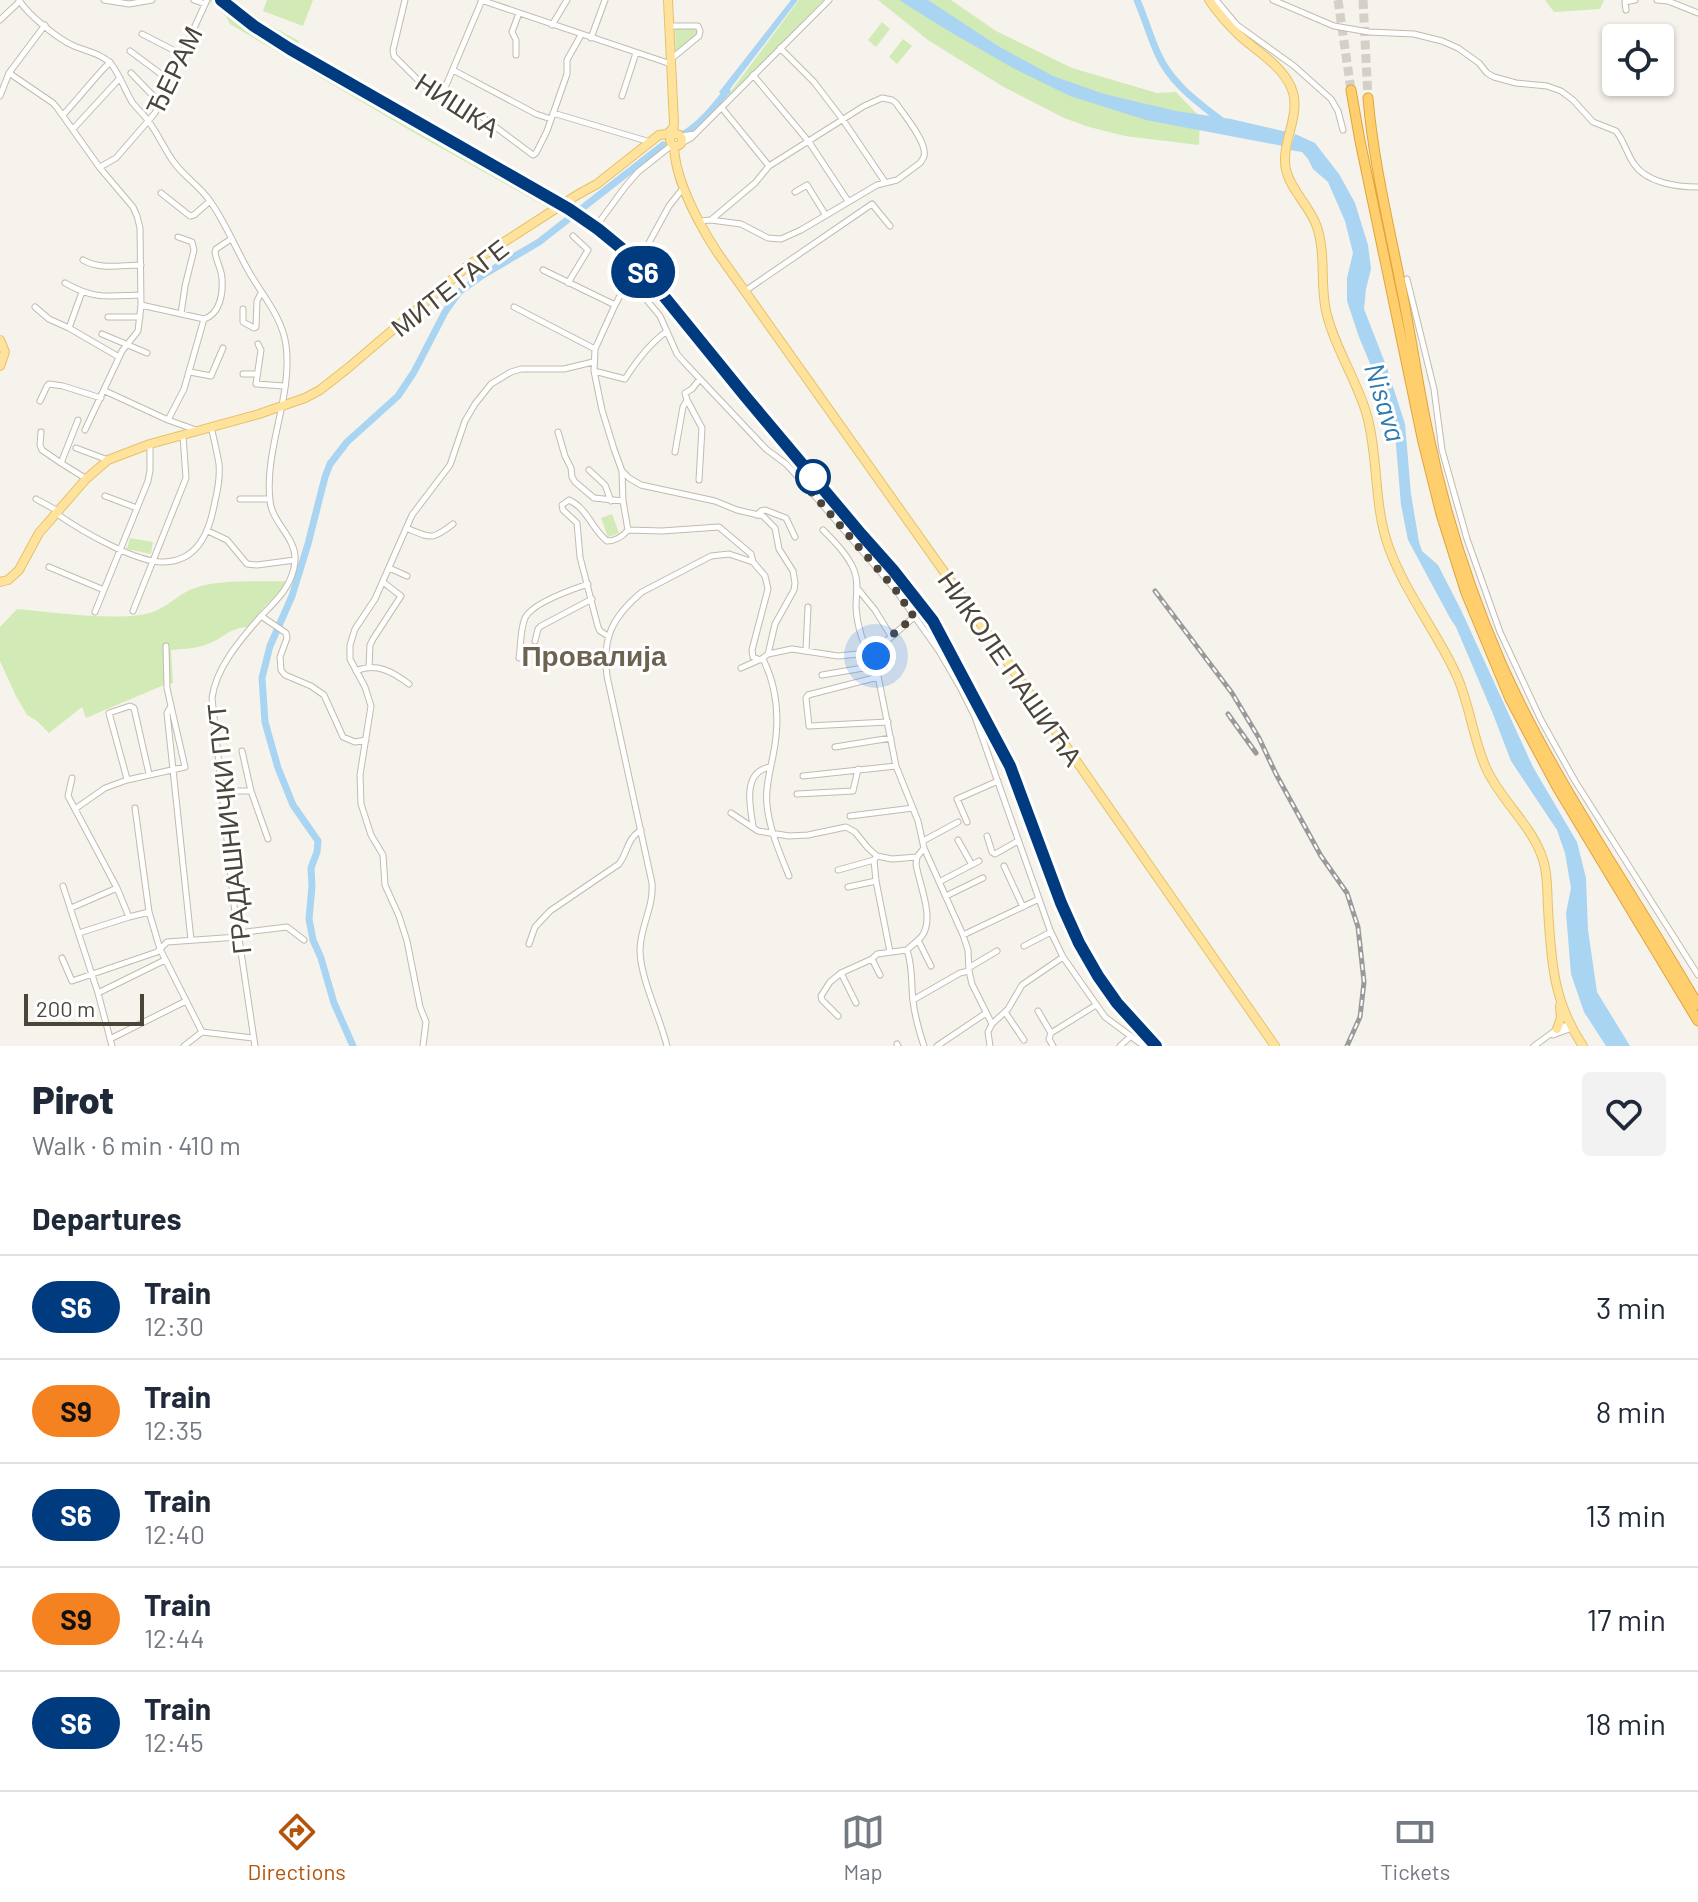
<!DOCTYPE html>
<meta charset="utf-8">
<style>
body{margin:0;font-family:Barlow,sans-serif;background:#f2f2f3;color:#1f2937;height:100vh;display:flex;flex-direction:column;font-size:30px;white-space:nowrap}
*{box-sizing:border-box;margin:0}
p{font-size:26px;color:#747a83}
.icon{flex:none;width:44px;height:44px;fill:none;stroke:currentColor;stroke-width:2;stroke-linecap:round;stroke-linejoin:round}
.map{position:relative;height:1046px;overflow:hidden}
.panel{display:flex;flex-direction:column;background:#fff;flex:1}
.panel>*{flex:none}
.badge{padding:0 16px;border-radius:26px;font-size:28px;line-height:52px}
.buttons{position:absolute;left:1602px;top:24px;display:grid;gap:16px}
.buttons a{display:grid;place-items:center;width:72px;height:72px;border-radius:8px;background:#fff;box-shadow:0 2px 6px #0004;font-size:40px}
.scale{position:absolute;left:24px;bottom:20px;width:120px;box-sizing:border-box;padding-left:8px;border:4px solid #4b4439;border-top:0;font-size:22px;line-height:28px;white-space:nowrap;color:#4b4439;-webkit-text-stroke:6px #fff;paint-order:stroke}
.you{position:absolute;width:40px;height:40px;margin:-20px;border:6px solid #fff;border-radius:50%;background:#1a73e8;box-shadow:0 0 0 12px #1a73e833}
.map>.badge{position:absolute;translate:-50% -50%;box-shadow:0 0 0 4px #fff}
h2{padding:0 32px;font-size:30px;line-height:72px}
.round{display:grid;place-items:center;flex:none;width:84px;height:84px;border-radius:8px;background:#f2f2f3}
.overview{display:flex;align-items:center;justify-content:space-between;height:136px;padding:0 32px}
h1{font-size:38px;font-weight:800;line-height:60px}
ul{padding:0;list-style:none}
li{display:flex;align-items:center;gap:24px;height:104px;padding:0 32px;border-top:2px solid #e0e1e3}
li div{flex:1}
li b{display:block;font-size:30px}
li em{font-style:normal}
li .badge{min-width:88px;font-weight:700;text-align:center}
.tabs{display:flex;justify-content:space-around;align-items:center;height:112px;border-top:2px solid #e0e1e3;background:#fff;font-size:22px;color:#747a83}
.tabs a{display:grid;justify-items:center;gap:4px}
.tabs .selected{color:#b45309}
.map>svg:first-child{display:block}
</style>
<div class="map">
<svg width="1698" height="1046" viewBox="0 0 1698 1046">
<rect width="100%" height="100%" fill="#f6f3ec"/>
<path fill="#d2eab5" d="M209 0H235L267 24 299 41 296 52 339 76 340 71 372 87 476 150 564 198 550 209 418 135 230 24 226 16Z
M267 0H313L303 26 263 11Z
M799 0H824L717 110Z
M878 0H951L996 31 1072 68 1157 93 1176 92 1200 117 1199 145 1125 136 1089 127 1064 118 1002 86 928 40Z
M1545 0H1604L1600 9 1554 12Z
M882 22 890 29 876 47 868 40Z
M698 26 699 34 676 54 675 27Z
M903 39 912 46 897 64 889 57Z
M612 514 619 533 608 537 601 518Z
M130 538 153 542 151 554 127 549Z
M287 581 284 588 264 607 248 627C228 628 222 640 205 645 194 649 182 649 171 650L173 683 164 685 86 718 82 707 49 733 37 721 27 715 16 696 0 661V627L17 609C53 612 105 620 140 615 167 611 173 596 195 588 217 579 262 582 287 581Z"/>
<path fill="#a9d4f2" d="M791 0H798L724 97 719 92Z
M899 0H928L998 46 1053 76 1104 94 1176 111 1231 119 1287 132 1283 146 1146 120 1070 96 1013 68 947 30Z
M1295 134 1315 143 1339 174 1355 203 1368 245 1371 269 1366 289 1364 309 1387 368 1405 424 1411 494 1419 542 1422 551 1438 565 1461 610 1533 767 1577 842 1586 878 1588 930 1597 992 1630 1046H1606L1584 1012 1571 974 1566 913 1571 888 1565 853 1557 830 1511 761 1493 714 1456 627 1450 618 1408 540 1401 505 1394 421 1359 337 1347 301V278L1353 253 1345 221 1328 182 1313 169 1308 159 1302 152 1290 150Z"/>
<g fill="none" stroke-linecap="round" stroke-linejoin="round">
<path stroke="#a9d4f2" stroke-width="7" d="M1137 0C1145 18 1150 37 1158 54 1171 84 1199 103 1223 122
M684 134C702 123 714 107 727 91
M353 1046 334 1003 321 958 313 940 309 919 312 886 311 868 317 852 318 841 293 805 278 768 265 722 262 678 270 646 292 596 308 544 325 477 330 464 347 442 398 396 414 372 445 312 459 292 483 275 539 242 663 145"/>
<path stroke="#d4d0c8" stroke-width="9" stroke-dasharray="9 4.5" stroke-linecap="butt" d="M1338 0 1351 90
M1363 0 1368 98"/>
<defs>
<path id="minor" d="M19 0C28 15 58 39 74 46 86 51 103 54 112 65 120 76 125 90 132 102 138 110 146 116 151 125 159 136 165 150 173 161 183 176 200 186 210 201 225 222 235 247 248 270 261 294 282 316 286 345 293 397 264 448 270 501 272 523 297 538 295 561 293 585 277 600 261 616 241 639 216 667 212 698L234 905 255 1046
M104 0 129 4 152 0
M194 0 205 4
M405 0 393 50 394 56 422 84 477 113 533 155 536 153 547 131 567 74V60L581 35
M481 0 671 64
M1216 0 1237 25 1294 66 1331 99 1338 111 1343 130
M1273 0 1334 26 1369 32 1414 34 1442 41 1458 48 1479 63 1487 73 1494 77 1516 83 1547 86 1561 91 1573 100 1593 122 1616 131C1624 141 1627 154 1634 164 1647 183 1677 187 1698 187
M1657 0 1668 1 1698 13
M1626 10 1625 2 1635 0
M0 20 20 1
M552 25 567 0
M669 26H698L700 31 699 36 671 59
M142 34 181 54
M591 38 605 0
M780 48 814 82 843 120 885 182
M130 51 169 80
M516 55V40L512 32 519 13
M453 70 536 114 551 119
M9 73 53 103 58 109 100 168 133 207 137 216 140 228 141 305 138 331 122 351 85 430
M131 73 160 103
M753 75 809 142 848 201
M442 95 482 0
M0 96 9 73 45 25
M622 96 636 53
M722 108 769 166
M553 113 650 142
M63 115C79 98 93 79 110 62
M73 129 120 78
M680 136 695 134
M681 143 691 138 829 0
M100 167 116 158 155 113 207 0
M795 192 807 185 825 214
M161 193 190 216 194 215 210 201
M600 221 625 187 638 172 672 145
M700 221 711 220 755 183 769 166 864 106 882 98 892 100 896 103C904 115 922 136 924 150 925 157 924 157 920 163L897 180 877 185 801 230 781 239 768 238 741 224 711 220
M178 237 192 242 194 250 185 286 181 314
M83 260C100 270 121 265 141 265
M543 270 615 305
M1407 279 1434 389 1442 450 1467 539 1500 632 1541 720 1575 781 1698 975
M630 280 660 316 677 354 684 362 766 449 786 464 801 480 895 589 939 651 960 687 975 717 1050 930 1063 957 1105 1017 1144 1046
M65 283C95 300 108 296 140 295
M568 283 588 250 573 236
M745 291 872 204 890 226
M141 305 204 319
M35 307 49 319 69 328 119 357
M514 307 595 349
M243 309V322L254 328 256 327 257 301 261 293
M108 317H140
M69 328 82 292
M102 334 147 353
M258 344 261 350 256 384 284 386
M594 371 625 379C637 360 649 344 667 331
M190 372 211 376 223 348
M243 374H257
M105 391 168 420 196 430
M687 400 702 428 699 480
M40 401 47 386 49 384 63 386 101 398
M78 420 61 463 85 478
M168 420 184 389 204 319C220 314 223 294 222 279 222 270 216 261 215 252L216 249 231 239
M41 432 40 445 42 450 61 463
M558 432 565 456 571 468 572 477 575 482 594 498 623 501
M76 448 108 460
M675 452 683 407 687 400 685 393 692 389 699 380
M589 470 605 485 611 501
M622 472 623 501 628 530 662 531 719 527 751 554 753 562
M105 496 137 508
M36 499 58 511
M240 499H270
M57 514C80 530 136 563 164 562 199 561 210 530 215 501 218 489 220 476 219 464 217 452 214 439 211 427
M757 515 761 511 765 510 786 518 795 537
M406 528C431 538 431 541 453 524
M823 530C834 541 848 555 854 570 859 582 856 595 856 608 857 624 863 649 875 661
M208 531 227 540 247 564 257 565 295 560
M49 567 104 590
M389 568 407 576
M857 588 875 610 891 636
M133 611 186 478 183 436
M95 612 148 481 150 470V444
M261 616 286 633 287 638 280 657 281 670 285 675 311 686 324 695 343 737 355 742 366 740
M914 617 883 644 875 661 896 766 918 821 924 848 917 857 916 864C919 884 935 918 922 936 918 941 912 945 907 950 913 967 911 984 913 1001 915 1017 919 1031 924 1046
M608 636 600 631 598 627 580 557 577 523 563 510 562 505 569 500C588 509 591 528 607 541 615 541 623 536 628 530
M535 641 538 629 541 626 592 599
M166 646 167 688 171 706 167 713 191 940
M806 650 808 607
M768 654 792 649 838 656 868 653
M519 658C521 645 520 630 525 618 532 603 573 589 588 584
M763 659C778 689 780 722 773 756 770 771 765 789 767 805 769 828 780 854 789 876
M369 667 370 645 373 639 401 596 383 582
M741 668 759 660
M356 671C376 662 393 672 409 684
M822 675 875 666
M878 677 808 695 806 698 809 726 888 722
M835 747 891 738
M242 751 251 791 268 839
M803 776 896 766
M72 778 68 796 117 888 129 917
M127 779 109 713 130 706 134 708 149 774
M222 791H251
M797 794 853 791 858 769
M135 808 149 912 160 949 202 1032
M75 809 105 788 127 780 185 767 171 706
M731 813 758 831 789 836 808 835 846 827 855 832 868 848 877 856 892 859 917 857
M850 816 913 808
M967 822 957 799 998 781
M753 826C750 806 742 772 770 767
M987 836 992 852 995 854 1018 841
M958 840 972 865
M923 841 958 822
M924 848 963 935 968 950 969 971 972 984 992 1024 988 1032 990 1046
M877 856 874 860 876 881 890 952
M1004 866 1023 907
M838 870 874 860
M939 882 979 861
M63 886 98 993 112 1046
M848 887 876 881
M946 896 983 878
M71 908 117 888
M79 933 129 917 149 912
M238 933 287 927 304 940
M963 935 1039 899
M918 940 931 966
M529 944 535 927 550 911 619 864C629 850 626 840 641 830
M1024 946 1051 932
M62 958 72 981 157 952 167 942 238 937
M872 959 880 975
M970 967 997 951
M98 993 165 960
M913 1000 960 973 969 971
M856 1003 841 973 872 959 877 954 907 950
M1038 1011 1051 1033
M1005 1012 1024 1040
M838 1016 822 1000 821 996 830 982 841 973
M992 1024 1008 1009 1022 985 1063 957
M1553 1035 1572 1028
M110 1039 186 1001
M897 1044 898 1046
M184 1046 202 1032 253 1038
M423 1046 426 1022 420 1007 407 941 399 916 385 885 383 855 371 835 361 804 360 775 371 706 365 687 350 659V645L355 629 375 599 412 515 450 465 465 421 475 404 491 384 511 372 521 369H564L593 362
M667 1046C660 1017 640 978 640 950 640 927 654 907 652 883L607 676C602 638 612 617 642 592L711 556 729 554 753 562 765 576 768 589 752 650 753 657 760 660 768 654 775 624 794 590 795 583 793 571 779 549 775 528 763 516 737 510 715 501 641 485 629 478 622 471 614 449 602 410 594 371 595 349 615 305 669 206 684 187
M937 1046 986 1013
M1053 1046 1049 1039 1051 1033 1096 1005
M1120 1046 1131 1036
M1534 1046 1560 1027 1570 1025"/>
<path id="major" d="M668 0 674 123 673 131
M1209 0C1218 13 1228 25 1240 36 1258 52 1281 65 1291 87 1303 115 1280 141 1286 170 1291 191 1310 206 1317 227 1326 254 1320 284 1326 311 1334 346 1355 377 1366 412 1379 456 1373 505 1389 548 1406 594 1437 632 1457 676 1470 706 1473 739 1486 768 1500 799 1529 823 1541 854 1548 871 1547 891 1548 908 1551 960 1553 1002 1583 1046
M670 140a6 6 0 1 1 12 0a6 6 0 1 1-12 0Z
M674 146C675 180 699 224 717 252L974 614 1275 1046
M0 340 5 352 0 366
M0 582 8 580 19 570 39 533 86 479 108 460 150 444 259 414 305 398 320 390 348 368 470 264 577 195 597 184 659 135 667 134 673 128
M1557 1029 1561 1018 1560 1006"/>
<path id="highway" d="M1351 90 1360 141 1423 442 1441 514 1466 593 1510 699 1557 787 1698 1021
M1368 98C1374 169 1392 237 1405 307 1413 348 1419 391 1428 432 1444 511 1469 589 1501 663 1555 784 1632 891 1698 1005"/>
</defs>
<use href="#minor" stroke="#c2bbae" stroke-width="7"/>
<use href="#major" stroke="#e6c16a" stroke-width="10"/>
<use href="#highway" stroke="#e0a43c" stroke-width="11"/>
<use href="#minor" stroke="#fff" stroke-width="5"/>
<use href="#major" stroke="#ffe39c" stroke-width="8"/>
<use href="#highway" stroke="#ffcf6e" stroke-width="9"/>
<defs>
<path id="rail" d="M221 0 254 26 290 49 569 209 598 229 632 257 745 396 924 608 933 621 1001 748 1028 813 1061 903 1079 943 1098 976 1117 1003 1156 1046
M1155 591 1232 693 1259 738 1276 774 1321 856 1347 893 1358 927 1364 982 1360 1017 1347 1046
M1228 714 1256 753"/>
</defs>
<use href="#rail" stroke="#9a9a9a" stroke-width="5"/>
<use href="#rail" stroke="#fff" stroke-width="2" stroke-dasharray="6" stroke-linecap="butt"/>
</g>
<g fill="none" stroke-linecap="round" stroke-linejoin="round">
<defs>
<path id="line" d="M221 0 254 26 290 49 569 209 598 229 632 257 745 396 861 534 893 570 933 621 1010 766 1061 903 1079 943 1098 976 1117 1003 1156 1046"/>
</defs>
<use href="#line" stroke="#fff" stroke-width="18"/>
<use href="#line" stroke="#003b80" stroke-width="12"/>
<path stroke="#4b4439" stroke-width="8" stroke-dasharray="0 14.4" d="M813 477 801 480 895 589 914 617 885 641 876 656"/>
</g>
<circle fill="#fff" stroke="#003b80" stroke-width="4" cx="813" cy="477" r="16"/>
<g text-anchor="middle" dominant-baseline="central" stroke-width="6" stroke-linejoin="round" paint-order="stroke">
<g font-size="26" fill="#4b4439" stroke="#fff">
<text transform="translate(173 70) rotate(-64)">ЂЕРАМ</text>
<text transform="translate(458 104) rotate(33)">НИШКА</text>
<text transform="translate(449 287) rotate(-38)">МИТЕ ГАГЕ</text>
<text transform="translate(1011 668) rotate(55)">НИКОЛЕ ПАШИЋА</text>
<text transform="translate(228 829) rotate(-96)">ГРАДАШНИЧКИ ПУТ</text>
</g>
<g font-size="28" font-style="italic" fill="#2e7ab2" stroke="#fff">
<text transform="translate(1386 402) rotate(73)">Nisava</text>
</g>
<g font-size="28" font-weight="bold" fill="#6e6250" stroke="#fff">
<text x="594" y="655">Провалија</text>
</g>
</g>
</svg>
<div class="buttons">
<a><svg class="icon" aria-label="locate" viewBox="0 0 24 24"><circle cx="12" cy="12" r="6"/><path d="M12 2v4M12 18v4M2 12h4M18 12h4"/></svg></a>
</div>
<div class="scale">200 m</div>
<div class="you" style="left:876px;top:656px"></div>
<b class="badge" style="left:643px;top:272px;background:#003b80;color:#fff">S6</b>
</div>
<section class="panel">
<div class="overview"><div><h1>Pirot</h1><p>Walk · 6 min · 410 m</p></div><a class="round"><svg class="icon" aria-label="heart" viewBox="0 0 24 24"><path d="M12 20l-8-8c-3-5 5-10 8-4 3-6 11-1 8 4z"/></svg></a></div>
<h2>Departures</h2>
<ul>
<li><span class="badge" style="background:#003b80;color:#fff">S6</span><div><b>Train</b><p>12:30</p></div><em>3 min</em></li>
<li><span class="badge" style="background:#f58220;color:#111">S9</span><div><b>Train</b><p>12:35</p></div><em>8 min</em></li>
<li><span class="badge" style="background:#003b80;color:#fff">S6</span><div><b>Train</b><p>12:40</p></div><em>13 min</em></li>
<li><span class="badge" style="background:#f58220;color:#111">S9</span><div><b>Train</b><p>12:44</p></div><em>17 min</em></li>
<li><span class="badge" style="background:#003b80;color:#fff">S6</span><div><b>Train</b><p>12:45</p></div><em>18 min</em></li>
</ul>
</section>
<nav class="tabs">
<a class="selected"><svg class="icon" aria-label="directions" viewBox="0 0 24 24"><path d="M12 3l9 9-9 9-9-9zM9 14v-3h6M13 9l2 2-2 2"/></svg>Directions</a>
<a><svg class="icon" aria-label="map" viewBox="0 0 24 24"><path d="M3 6l6-2 6 2 6-2v14l-6 2-6-2-6 2zM9 4v14M15 6v14"/></svg>Map</a>
<a><svg class="icon" aria-label="tickets" viewBox="0 0 24 24"><path d="M3 7h18v10H3zM15 7v10"/></svg>Tickets</a>
</nav>
